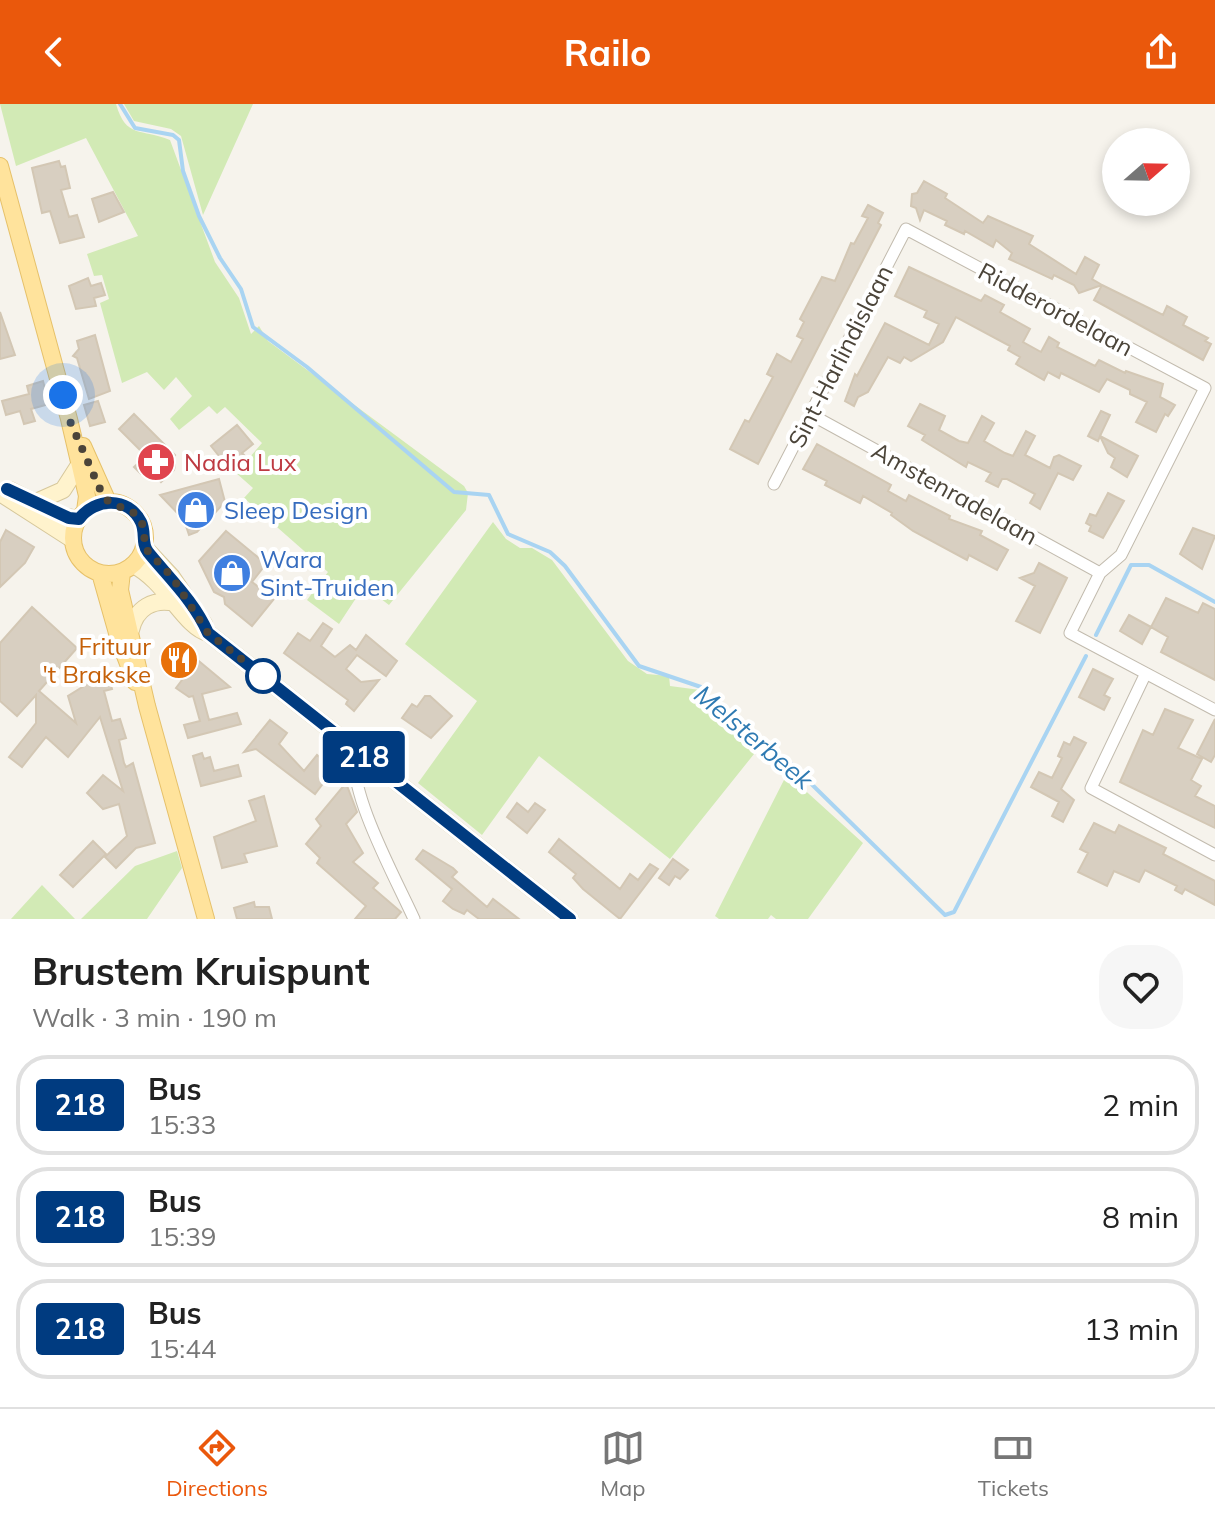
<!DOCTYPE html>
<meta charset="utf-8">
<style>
body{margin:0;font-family:Mulish,sans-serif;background:#f6f6f6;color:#222;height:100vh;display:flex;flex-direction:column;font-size:30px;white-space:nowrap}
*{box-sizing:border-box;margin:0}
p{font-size:26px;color:#767676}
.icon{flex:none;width:44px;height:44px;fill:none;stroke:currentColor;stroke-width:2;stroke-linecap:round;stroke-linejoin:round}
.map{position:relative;height:815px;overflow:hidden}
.details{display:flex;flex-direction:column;background:#fff;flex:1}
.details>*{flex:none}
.badge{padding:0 16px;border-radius:6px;font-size:28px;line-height:52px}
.needle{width:52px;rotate:70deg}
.fabs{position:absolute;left:1102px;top:24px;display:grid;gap:16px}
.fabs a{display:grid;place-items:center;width:88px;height:88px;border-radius:50%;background:#fff;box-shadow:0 4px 12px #0003;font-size:40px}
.you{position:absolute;width:40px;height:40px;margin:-20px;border:6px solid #fff;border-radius:50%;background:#1a73e8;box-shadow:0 0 0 12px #1a73e833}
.map>.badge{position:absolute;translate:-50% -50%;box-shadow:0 0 0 4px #fff}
.round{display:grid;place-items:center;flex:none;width:84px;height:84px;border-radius:32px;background:#f6f6f6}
.head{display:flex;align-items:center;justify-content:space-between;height:136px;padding:0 32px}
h1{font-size:38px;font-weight:700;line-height:60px}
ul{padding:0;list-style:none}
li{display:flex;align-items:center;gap:24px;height:100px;margin:0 16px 12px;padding:0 16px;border:4px solid #e0e0e0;border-radius:32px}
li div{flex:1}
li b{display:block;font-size:30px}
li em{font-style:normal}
li .badge{min-width:88px;font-weight:700;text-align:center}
header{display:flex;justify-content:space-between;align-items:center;height:104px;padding:0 32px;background:#ea580c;color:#fff;font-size:36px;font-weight:700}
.dock{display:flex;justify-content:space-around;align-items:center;height:112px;border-top:2px solid #e0e0e0;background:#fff;font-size:22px;color:#767676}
.dock a{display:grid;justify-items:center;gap:4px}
.dock .active{color:#ea580c}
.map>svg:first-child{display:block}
</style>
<header><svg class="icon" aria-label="back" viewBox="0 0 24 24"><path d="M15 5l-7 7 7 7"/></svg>Railo<svg class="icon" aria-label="share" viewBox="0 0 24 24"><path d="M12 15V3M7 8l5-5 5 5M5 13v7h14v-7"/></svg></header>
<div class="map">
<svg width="1215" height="815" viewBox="0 0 1215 815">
<rect width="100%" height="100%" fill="#f6f3ec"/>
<path fill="#d2eab5" d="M0 0H116C126 35 141 24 170 36L215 158 239 194 251 230 259 222 268 237 464 382 468 389 466 406 389 501 364 482 339 520 307 496 328 468 244 394 253 384 236 369 262 339 225 303 217 310 209 302 179 326 170 315 192 292 176 273 164 286 147 268 122 279 100 199 109 195 102 171 94 172 87 150 138 132 86 34 16 62Z
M124 0H253L203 111 181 32 171 25 134 17Z
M493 418 506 435 520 444H532L552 456 628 557 647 570 669 572 670 582 700 586 724 619 758 645 670 755 539 652 482 731 418 679 477 597 405 540Z
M787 670 863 739 808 815H776L771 811 768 815H719L715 812Z
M177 747 182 764 147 815H81L135 762Z
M42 781 75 815H11Z"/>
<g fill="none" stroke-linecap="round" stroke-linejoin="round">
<path stroke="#a9d4f2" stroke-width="4" d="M120 0 135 24 173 31 179 36 183 67 199 112 220 154 241 185 253 223 307 263 454 388 489 391 508 430 550 448 565 462 639 562 701 583 731 620 790 659 945 811 954 808 1086 552
M1096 531 1131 461H1149L1215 498"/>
</g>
<path fill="#d8cfc1" stroke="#d3c7b4" stroke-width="2" d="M59 57 61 63 65 62 70 84 61 86 69 113 77 111 84 133 60 139 50 107 42 109 32 64Z
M924 77 947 90 945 94 983 119 988 112 1033 132 1029 140 1076 170 1085 153 1099 161 1092 175 1102 181 1079 189 1074 181 1054 171 1052 175 1009 155 1012 149 996 136 993 143 965 127 964 130 945 121 947 117 924 106 920 116 916 104 911 102 912 90 917 89Z
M113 88 124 108 99 118 92 95Z
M868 101 883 109 878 119 881 121 758 360 730 345 745 316 749 318 773 273 767 270 777 250 791 258 803 235 797 232 804 218 800 215 822 173 835 177 851 139 854 140 868 114 862 112Z
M909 163 981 197 985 191 1004 201 1000 208 1030 225 1023 238 1041 248 1049 233 1059 239 1057 243 1095 262 1099 256 1125 269 1126 267 1163 280 1160 293 1175 301 1168 312 1165 310 1156 328 1136 318 1147 298 1130 290V286L1107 275 1099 288 1061 269 1059 274 1048 268 1044 276 1016 260 1020 253 1008 246 1010 242 956 213 943 238 911 257 904 253 900 259 888 253 868 288 858 293 854 302 845 297 855 270 857 272 885 219 929 241 939 220 924 213 927 207 895 192Z
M88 174 91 182 101 179 105 191 94 194 96 202 76 205 69 182Z
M1102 181 1163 211 1167 202 1187 213 1183 221 1208 234 1205 237 1211 240 1203 256 1094 196Z
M0 208 15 251 0 255Z
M95 231 110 287 89 295 77 254 73 252 79 245 77 237Z
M43 277 49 300 31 305 35 317 24 320 20 307 6 311 2 297 29 290 27 282Z
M98 297 105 318 90 322 84 301Z
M920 300 945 312 939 326 959 337 968 339 982 312 994 319 984 337 1005 349 1013 352 1026 327 1035 332 1025 351 1050 364 1054 353 1059 351 1081 362 1073 376 1058 369 1040 405 1030 399 1035 390 1007 375H1002L998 383 986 377 991 369 968 358 966 363 922 336 925 331 908 322Z
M1101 307 1110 311 1100 332 1138 352 1127 373 1111 363 1115 354 1108 349 1100 332 1098 337 1088 332Z
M134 310 175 351 171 356 175 361 174 366 161 378 148 364 141 370 134 363 146 352 119 325Z
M237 321 253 340 242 349 247 354 231 367 211 342Z
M817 340 891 381 888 387 906 397 909 391 950 412 949 415 982 427 980 431 1008 446 997 466 969 451 967 456 913 427 891 411 892 409 863 392 860 399 825 381 827 377 803 365Z
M219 375 225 398 197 428 189 431 184 416 160 391Z
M1108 389 1124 397 1103 434 1089 427 1091 422 1086 419 1090 410 1096 412Z
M1193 424 1215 432 1202 465 1180 450Z
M6 426 34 443 25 459 0 483V438Z
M226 427 266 460 252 478 274 495 252 522 225 500 224 493 214 488 199 457Z
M1039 459 1067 474 1040 529 1016 517 1035 482 1020 474 1034 469Z
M1166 494 1198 509 1203 499 1215 505V576L1161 548 1168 533 1151 523Z
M32 503 77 544 39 587 76 619 68 592 92 577 90 571 107 566 112 585 104 587 112 617 120 615 126 634 119 636 124 659 126 663 133 659 155 739 136 744 116 764 105 753 127 732 119 700 103 705 87 689 103 671 123 687 100 613 68 653 46 633 22 663 9 653 36 619V591L17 612 0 597V539Z
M1129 511 1151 523 1142 540 1120 527Z
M323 519 332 525 321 542 335 553 350 541 356 546 366 531 397 557 386 572 357 551 346 565 361 578 379 576 354 607 346 600 348 596 284 549 298 529 310 537Z
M176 538 230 583 202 590 209 616 237 609 241 620 188 634 184 621 200 617 193 592 189 593 176 584 182 576 172 568 175 563 162 555Z
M1093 565 1113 575 1104 591 1110 594 1104 606 1079 593Z
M425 592H430L452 612 431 634 402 614 412 600 417 603Z
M1165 605 1193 616 1178 644 1202 655 1191 676 1201 682 1195 692 1215 702V724L1120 678 1143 626 1153 631Z
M1215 615V651L1211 658 1197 650Z
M270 616 287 629 279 640 304 667 317 651 334 665 315 690 256 645 244 648Z
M1074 633 1086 639 1061 685 1074 696 1063 718 1052 712 1059 698 1031 683 1039 668 1052 674 1062 654 1058 652 1064 638 1070 641Z
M202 649 204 655 210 653 214 667 238 661 241 672 201 682 193 652Z
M346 679 357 708 346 720 363 749 353 758 378 779 373 784 401 808 395 815H355L366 802 317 759 320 754 306 740 321 722 316 715Z
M264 692 277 742 244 750 247 758 222 764 214 733 256 717 249 697Z
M517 699 528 708 535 699 545 706 527 729 507 713Z
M1094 719 1115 729 1119 721 1166 744 1163 750 1215 777V801L1185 785 1182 790 1175 786 1177 782 1145 766 1139 778 1114 767 1107 782 1078 768 1088 749 1080 745Z
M559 735 620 785 630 770 638 776 650 760 658 765 620 815 583 785 573 774 576 770 549 748Z
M93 737 106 750 73 783 60 771Z
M423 746 453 764 457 768 452 773 487 803 493 795 519 815H479L467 806 464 810 453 805 443 797 452 785 416 755Z
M673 755 688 766 680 775 675 772 669 781 659 774Z
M254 798 255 803H269L272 815H237L234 804Z"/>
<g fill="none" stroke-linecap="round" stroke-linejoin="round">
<defs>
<path id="minor" d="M810 310 1100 469
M774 380 906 125 1205 284 1121 451 1100 469 1070 529 1215 606
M1145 571 1091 684 1215 751
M356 647C345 683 397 777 414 815"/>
<path id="secondary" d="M10 386 62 412 79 415
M0 389 73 436
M36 398 63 386 79 361
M144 443 172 473 204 520
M133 461C165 476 185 524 208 529L570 815
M131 526C136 504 153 494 175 499"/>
<path id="primary" d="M0 62 69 315 87 392 85 407
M83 342 108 398
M73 434a36 36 0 1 1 72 0a36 36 0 1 1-72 0Z
M122 468 120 486 147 602 206 815
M100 469 119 536 135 578"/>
</defs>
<use href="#minor" stroke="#c2bbae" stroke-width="13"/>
<use href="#secondary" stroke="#d6c79b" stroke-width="18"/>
<use href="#primary" stroke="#e6c16a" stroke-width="18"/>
<use href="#minor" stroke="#fff" stroke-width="11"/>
<use href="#secondary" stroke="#fff3cd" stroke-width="16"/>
<use href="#primary" stroke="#ffe39c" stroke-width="16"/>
</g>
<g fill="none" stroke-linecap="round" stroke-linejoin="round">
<defs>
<path id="line" d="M7 385 69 414 79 415C95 394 128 392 141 418 146 428 141 439 148 448 169 474 194 497 208 529L570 815"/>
</defs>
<use href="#line" stroke="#fff" stroke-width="18"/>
<use href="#line" stroke="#003b80" stroke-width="12"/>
<path stroke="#4b4439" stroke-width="8" stroke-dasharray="0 14.4" d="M63 291 69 315 103 392C119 411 148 397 144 443L172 473 208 529 263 572"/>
</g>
<defs>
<symbol id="pharmacy-disc" viewBox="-11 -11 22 22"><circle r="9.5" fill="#e0444e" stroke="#fff"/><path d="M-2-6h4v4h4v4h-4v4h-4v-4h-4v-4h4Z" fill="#fff"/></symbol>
<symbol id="shop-disc" viewBox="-11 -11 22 22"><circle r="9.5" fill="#3f7fe0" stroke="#fff"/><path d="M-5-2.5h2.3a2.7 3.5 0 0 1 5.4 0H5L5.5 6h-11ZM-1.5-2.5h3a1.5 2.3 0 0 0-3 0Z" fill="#fff"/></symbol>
<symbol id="restaurant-disc" viewBox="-11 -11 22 22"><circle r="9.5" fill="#e8710a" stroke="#fff"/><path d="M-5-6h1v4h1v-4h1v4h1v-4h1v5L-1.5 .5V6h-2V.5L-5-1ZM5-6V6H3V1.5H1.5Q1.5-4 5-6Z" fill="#fff"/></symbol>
</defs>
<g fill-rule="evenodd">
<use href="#pharmacy-disc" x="134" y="336" width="44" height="44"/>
<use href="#shop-disc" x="174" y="384" width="44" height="44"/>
<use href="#shop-disc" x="210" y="447" width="44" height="44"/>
<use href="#restaurant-disc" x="157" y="534" width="44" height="44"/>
</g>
<circle fill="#fff" stroke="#003b80" stroke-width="4" cx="263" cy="572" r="16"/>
<g text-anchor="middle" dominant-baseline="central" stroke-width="8" stroke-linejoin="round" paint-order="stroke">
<g font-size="24" fill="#4b4439" stroke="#fff">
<text transform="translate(1056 205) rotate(28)">Ridderordelaan</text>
<text transform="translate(840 252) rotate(-63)">Sint-Harlindislaan</text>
<text transform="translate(955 389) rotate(29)">Amstenradelaan</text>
</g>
<g font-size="24" fill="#be3a42" stroke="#fff" text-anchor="start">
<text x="184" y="358">Nadia Lux</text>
</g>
<g font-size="24" fill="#366cbe" stroke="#fff" text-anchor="start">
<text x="224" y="406">Sleep Design</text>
<text x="260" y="455">Wara<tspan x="260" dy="28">Sint-Truiden</tspan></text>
</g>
<g font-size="24" fill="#c56008" stroke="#fff" text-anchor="end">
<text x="151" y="542">Frituur<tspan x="151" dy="28">'t Brakske</tspan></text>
</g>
<g font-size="26" font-style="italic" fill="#2e7ab2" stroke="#fff">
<text transform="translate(754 633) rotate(40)">Melsterbeek</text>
</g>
</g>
</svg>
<div class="fabs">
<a><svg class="needle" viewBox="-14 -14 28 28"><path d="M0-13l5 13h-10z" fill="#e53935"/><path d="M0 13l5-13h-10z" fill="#767676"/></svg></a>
</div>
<div class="you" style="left:63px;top:291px"></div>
<b class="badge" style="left:364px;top:653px;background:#003b80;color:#fff">218</b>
</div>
<section class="details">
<div class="head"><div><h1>Brustem Kruispunt</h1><p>Walk · 3 min · 190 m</p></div><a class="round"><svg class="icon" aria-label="heart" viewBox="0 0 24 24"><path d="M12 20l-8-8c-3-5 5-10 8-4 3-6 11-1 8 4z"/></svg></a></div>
<ul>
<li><span class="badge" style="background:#003b80;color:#fff">218</span><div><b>Bus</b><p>15:33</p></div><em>2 min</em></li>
<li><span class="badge" style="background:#003b80;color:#fff">218</span><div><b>Bus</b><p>15:39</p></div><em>8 min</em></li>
<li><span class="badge" style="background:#003b80;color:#fff">218</span><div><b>Bus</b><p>15:44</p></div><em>13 min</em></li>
</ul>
</section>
<nav class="dock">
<a class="active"><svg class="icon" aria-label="directions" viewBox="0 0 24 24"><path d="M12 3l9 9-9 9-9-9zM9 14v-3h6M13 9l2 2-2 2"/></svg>Directions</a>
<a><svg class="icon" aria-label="map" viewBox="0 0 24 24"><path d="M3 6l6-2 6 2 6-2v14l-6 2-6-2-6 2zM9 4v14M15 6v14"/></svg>Map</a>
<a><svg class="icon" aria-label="tickets" viewBox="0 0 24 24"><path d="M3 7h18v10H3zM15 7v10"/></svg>Tickets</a>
</nav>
